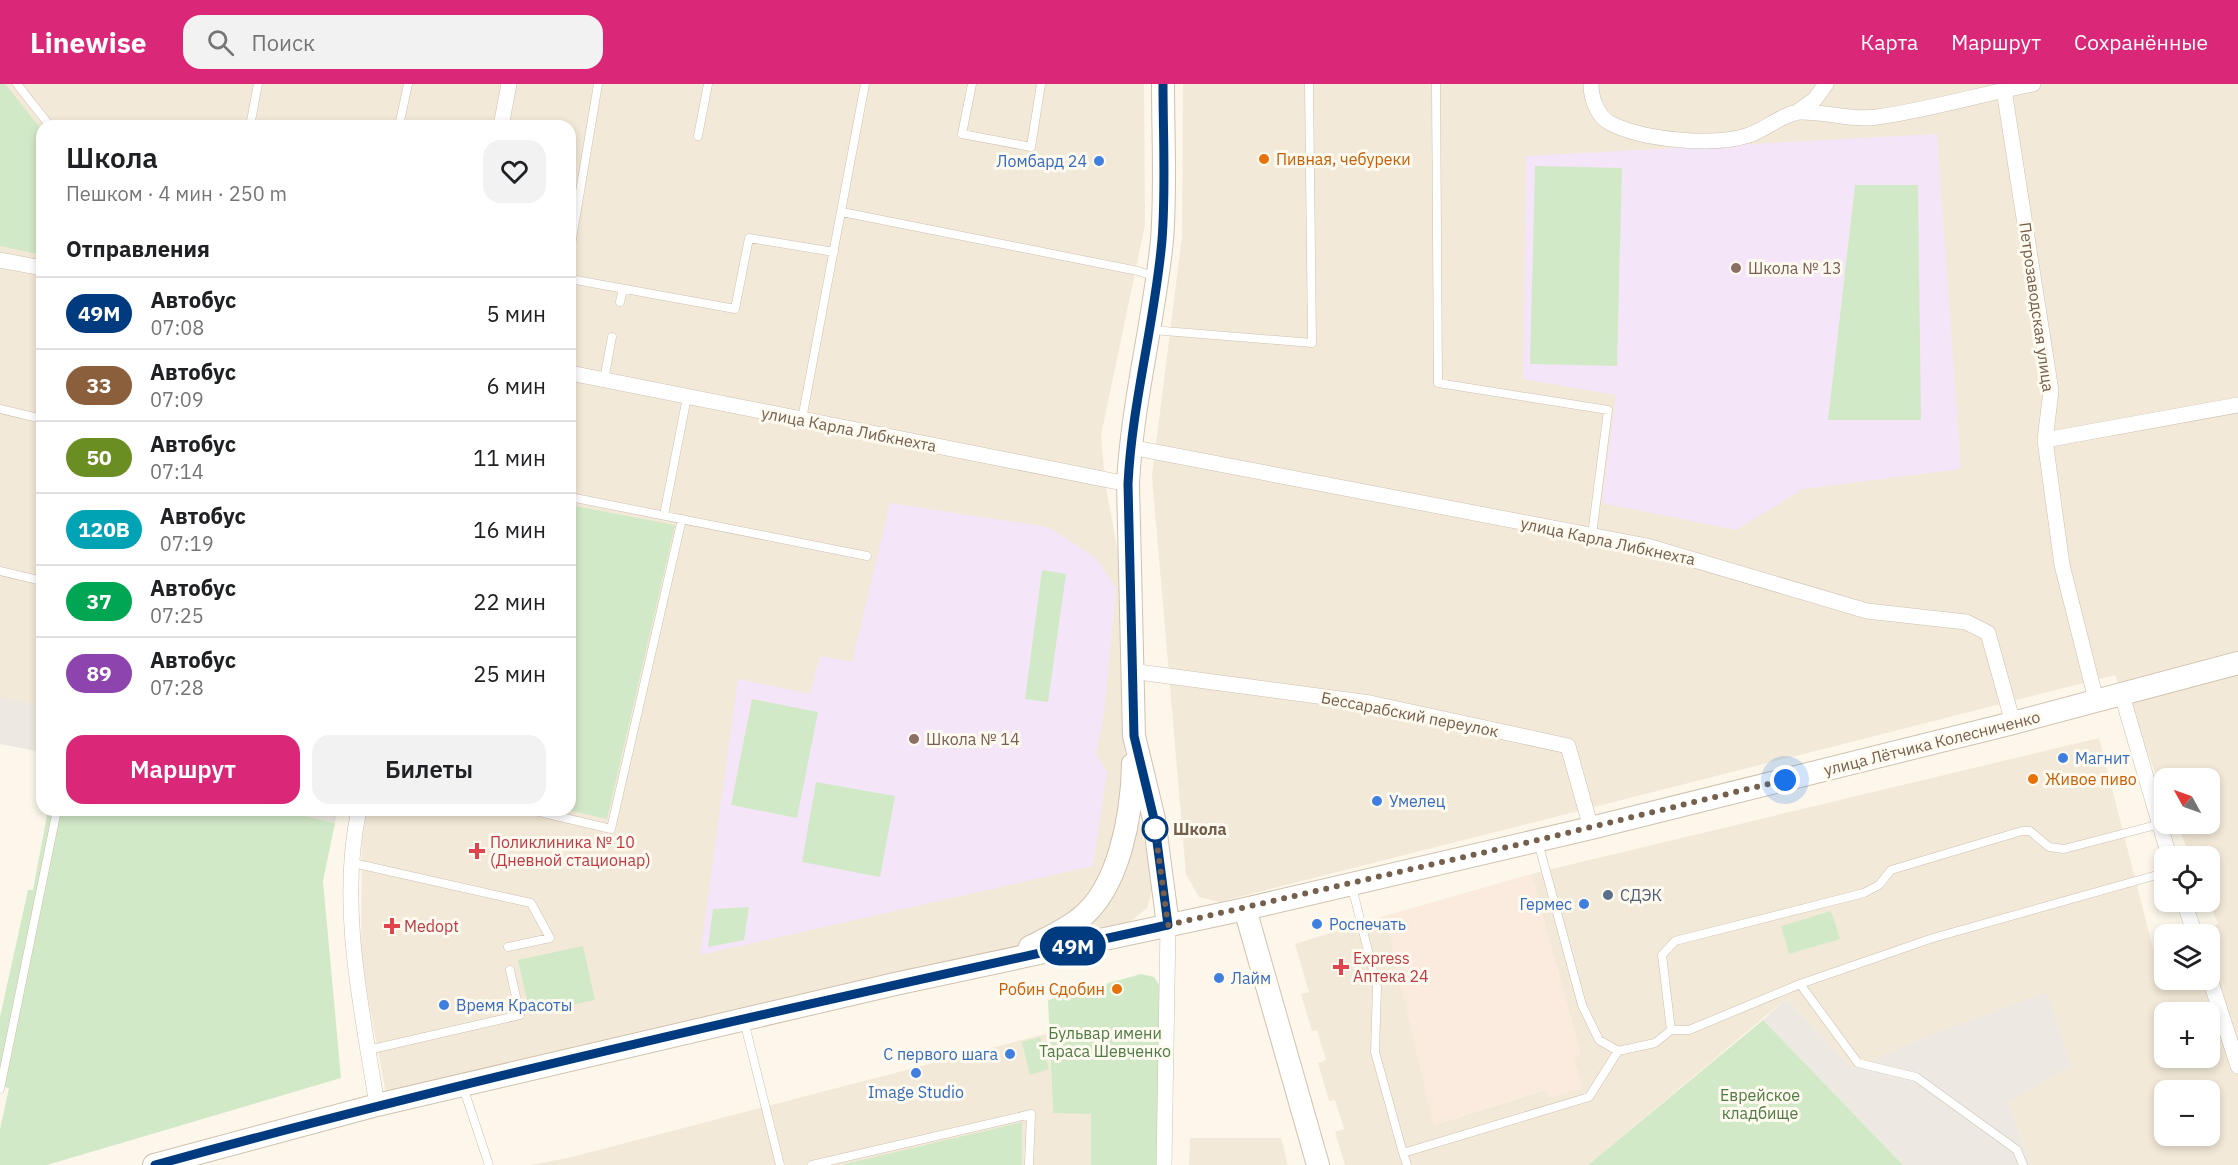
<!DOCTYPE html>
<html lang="ru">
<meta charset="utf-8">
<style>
body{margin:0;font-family:"IBM Plex Sans",sans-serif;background:#f2f2f2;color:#202124;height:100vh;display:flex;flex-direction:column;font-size:22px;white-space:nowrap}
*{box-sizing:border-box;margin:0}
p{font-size:20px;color:#757577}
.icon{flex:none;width:33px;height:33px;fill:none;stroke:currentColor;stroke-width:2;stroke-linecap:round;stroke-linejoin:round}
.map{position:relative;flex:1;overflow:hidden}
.side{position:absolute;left:36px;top:36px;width:540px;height:696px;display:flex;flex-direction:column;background:#fff;border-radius:18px;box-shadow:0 3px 9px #0003}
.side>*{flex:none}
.badge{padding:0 12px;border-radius:20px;font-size:21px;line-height:39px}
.needle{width:39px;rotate:310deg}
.fabs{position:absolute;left:2154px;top:684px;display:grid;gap:12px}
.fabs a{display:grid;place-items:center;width:66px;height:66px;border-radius:12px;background:#fff;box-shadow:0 3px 9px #0003;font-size:30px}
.you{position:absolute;width:30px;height:30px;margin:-15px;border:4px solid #fff;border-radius:50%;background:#1a73e8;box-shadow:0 0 0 9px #1a73e833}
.map>.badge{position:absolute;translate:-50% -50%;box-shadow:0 0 0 3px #fff}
h2{padding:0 30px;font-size:22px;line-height:54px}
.round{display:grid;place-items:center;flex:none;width:63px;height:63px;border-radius:18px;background:#f2f2f2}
.head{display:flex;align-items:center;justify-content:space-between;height:102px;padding:0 30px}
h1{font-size:28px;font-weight:600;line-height:45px}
.cta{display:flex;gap:12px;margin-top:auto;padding:12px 30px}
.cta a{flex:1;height:69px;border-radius:18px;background:#db2777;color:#fff;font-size:24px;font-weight:600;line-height:69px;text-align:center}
.cta a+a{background:#f2f2f2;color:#202124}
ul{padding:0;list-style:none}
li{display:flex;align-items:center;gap:18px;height:72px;padding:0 30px;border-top:2px solid #e0e0e0}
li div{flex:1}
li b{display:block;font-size:22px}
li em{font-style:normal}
li .badge{min-width:66px;font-weight:700;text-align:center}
header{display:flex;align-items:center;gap:36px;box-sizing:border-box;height:84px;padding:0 30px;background:#db2777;color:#fff}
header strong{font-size:28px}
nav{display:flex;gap:33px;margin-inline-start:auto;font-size:21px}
.search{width:420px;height:54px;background:#f2f2f2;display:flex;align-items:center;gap:15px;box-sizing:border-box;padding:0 21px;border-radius:18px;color:#757577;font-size:22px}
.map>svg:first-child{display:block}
</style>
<header>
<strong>Linewise</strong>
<div class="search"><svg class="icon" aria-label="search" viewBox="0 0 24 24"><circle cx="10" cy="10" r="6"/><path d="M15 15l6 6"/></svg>Поиск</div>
<nav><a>Карта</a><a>Маршрут</a><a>Сохранённые</a></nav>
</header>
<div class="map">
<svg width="2238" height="1081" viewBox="0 0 2238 1081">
<rect width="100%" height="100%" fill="#fcf7ea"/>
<path fill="#f3e9d8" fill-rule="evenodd" d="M0 0H1144L1145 141 1101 351 1105 397 1122 491 1125 675 1154 800 1147 824 1127 840 386 1010 361 876 362 754 367 726H570V42H42V630L0 620Z
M1183 0H2238V1081H2031L2008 1018 1920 955 1853 985 1786 915 1588 1081H1345L1335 1048 1344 1045 1335 1016 1329 1017 1318 979 1326 976 1317 946 1312 947 1301 910 1309 908 1295 860 1385 832 1434 1041 1547 1005 1549 1013 1574 973 1581 971 1531 790 2099 654 2155 872 2164 866V896H2210V850H2189L2218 840 2209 818 2210 772H2190L2177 740H2210V694H2164V710L2115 591 1219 818 1199 813 1186 790 1152 392 1182 152ZM2164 928H2210V974H2164ZM2164 1006H2210V1052H2164Z
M1049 949 1053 1029H1092L1091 1081H530L568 1074Z
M1190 1054H1281L1288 1081H1189Z"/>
<path fill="#fbeade" d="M1531 790 1581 971 1574 974 1583 1004 1549 1014 1546 1005 1433 1041 1385 832Z"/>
<path fill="#ede9e2" d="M0 613 42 622V668L0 660Z
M279 726H338L335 739Z
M2047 908 2071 982 2008 1018 2031 1081H1903L1763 936 1786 915 1853 985 1920 955Z"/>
<path fill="#f4e6f8" d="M1937 50 1961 385 1803 405 1736 446 1602 419 1616 311 1523 295 1526 72Z
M890 419 1048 443 1096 474 1116 504 1104 630 1096 670 1107 688 1093 782 700 871 738 595 810 610 820 572 852 578Z"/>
<path fill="#d2e9c8" d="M0 0H5L42 46V171L0 162Z
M1535 82 1622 84 1617 282 1530 280Z
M1855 101H1918L1921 336H1828Z
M570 421 675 441 607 735 568 726H570Z
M1042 486 1066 490 1048 618 1025 615Z
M752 615 818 628 797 734 731 721Z
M816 698 895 712 880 793 802 778Z
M48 726H279L335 739 323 797 341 994 47 1081H0V1045L9 1004 0 1002V933L28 806H33Z
M749 823 744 856 708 863 713 825Z
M1831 827 1840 855 1789 870 1781 842Z
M583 862 595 916 530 930 518 876Z
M1141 890 1154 893 1162 905 1157 1081H1091V1030L1053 1029 1048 916Z
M1763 936 1903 1081H1588Z
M1040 953 1049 985 1030 991 1022 958Z
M1022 1038V1081H841Z"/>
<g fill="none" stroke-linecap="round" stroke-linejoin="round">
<defs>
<path id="lane" d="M17 0 50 42
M972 0 962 50 1031 63 1041 0
M1436 0 1438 299 1608 326 1592 451
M250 42 258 0
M399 42 408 0
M698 52 708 0
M842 128 1138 187 1156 193
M570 167 598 0
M570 195 735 225 749 154 834 168
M620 218 623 205
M1152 246 1312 259 1309 0
M604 296 612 253
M0 325 42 335
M802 335 865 0
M570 413 867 472
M664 431 687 313
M0 487 42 497
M531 726 611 745 682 435
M1538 758 1582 921 1599 956 1618 967
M353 779 531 819 550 854 508 863
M1352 803 1377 903 1375 968 1403 1069 1589 1013 1618 967 1655 959 1671 946H1689L1800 900 1933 854 2164 789
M1800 900 1858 979 1916 993 2017 1066 2023 1081
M744 937 780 1081
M1671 946 1662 871 1675 857 1864 809 1879 801 1891 786 2022 747H2030L2049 763 2064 765 2160 740
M368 966 520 931 510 886
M463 1003 489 1081
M0 1005 57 726
M1403 1069 1407 1081
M812 1081 1031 1030 1029 1081"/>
<path id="street" d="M1591 0C1591 14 1597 32 1610 39 1643 56 1714 63 1749 51 1765 46 1782 30 1799 28 1824 27 1851 37 1877 33 1929 26 1981 10 2033 0
M2004 6 2051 307 2045 356 2062 481 2096 616
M1797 28 1815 15 1826 0
M501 42 509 0
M0 176 42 184
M570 289 1128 400
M2045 356 2238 321
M1130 363 1647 462 1867 527 1966 538 1988 549 2013 639
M1131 587 1370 619 1568 662 1591 744
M2122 611 2169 772
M359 726C338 821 362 926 377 1021
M2184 818 2195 850
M2210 895 2238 982
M1164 1081 1168 841"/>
<path id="secondary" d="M1163 0C1163 51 1166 105 1162 156 1154 238 1132 318 1128 400L1134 652 1154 735 1168 841
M1245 825 1318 1081
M1030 863C1046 855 1064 847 1078 836 1120 805 1132 729 1133 680
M154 1081 377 1021 895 900 1245 825 1591 744 2013 639 2238 579"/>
</defs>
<use href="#lane" stroke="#cdc0b0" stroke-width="9"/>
<use href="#street" stroke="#cdc0b0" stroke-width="16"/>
<use href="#secondary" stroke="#d0c1ad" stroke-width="24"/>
<use href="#lane" stroke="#fff" stroke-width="8"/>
<use href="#street" stroke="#fff" stroke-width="15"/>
<use href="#secondary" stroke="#fff" stroke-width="22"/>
</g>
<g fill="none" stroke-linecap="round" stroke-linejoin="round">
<defs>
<path id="line" d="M155 1081C489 989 829 915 1168 841L1154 735 1134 652 1128 400C1132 318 1155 238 1162 156 1166 105 1163 51 1163 0"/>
</defs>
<use href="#line" stroke="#fff" stroke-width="14"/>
<use href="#line" stroke="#003b80" stroke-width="9"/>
<path stroke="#75604e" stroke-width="6" stroke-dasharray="0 10.8" d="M1155 745 1168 841 1538 756 1785 696"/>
</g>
<g fill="#e8710a" stroke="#fefaf0" stroke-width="2">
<circle cx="1264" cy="75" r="6"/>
<circle cx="2033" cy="695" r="6"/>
<circle cx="1117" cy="905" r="6"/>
</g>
<g fill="#3f7fe0" stroke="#fefaf0" stroke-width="2">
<circle cx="1099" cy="77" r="6"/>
<circle cx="2063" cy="674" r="6"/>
<circle cx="1377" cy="717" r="6"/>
<circle cx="1584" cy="820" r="6"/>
<circle cx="1317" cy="840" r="6"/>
<circle cx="1219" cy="894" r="6"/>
<circle cx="444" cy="921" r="6"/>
<circle cx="1010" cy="970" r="6"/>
<circle cx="916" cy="989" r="6"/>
</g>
<g fill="#8d6e63" stroke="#fefaf0" stroke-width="2">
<circle cx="1736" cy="184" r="6"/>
<circle cx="914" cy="655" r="6"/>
</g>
<circle fill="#fff" stroke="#003b80" stroke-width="3" cx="1155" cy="745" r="12"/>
<g fill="#e0444e" stroke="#fefaf0" stroke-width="2">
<path d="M474 758h6v6h6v6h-6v6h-6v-6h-6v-6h6z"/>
<path d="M389 833h6v6h6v6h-6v6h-6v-6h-6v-6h6z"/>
<path d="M1338 874h6v6h6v6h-6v6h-6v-6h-6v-6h6z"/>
</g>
<circle fill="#5c6f8a" stroke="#fefaf0" stroke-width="2" cx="1608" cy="811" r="6"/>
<g text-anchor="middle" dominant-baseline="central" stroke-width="6" stroke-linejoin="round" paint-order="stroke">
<g font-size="16" fill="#c56008" stroke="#fefaf0" text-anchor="start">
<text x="1276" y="75">Пивная, чебуреки</text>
<text x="2045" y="695">Живое пиво</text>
<text x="1105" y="905" text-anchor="end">Робин Сдобин</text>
</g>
<g font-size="16" fill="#366cbe" stroke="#fefaf0" text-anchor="start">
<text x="1087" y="77" text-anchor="end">Ломбард 24</text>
<text x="2075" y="674">Магнит</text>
<text x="1389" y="717">Умелец</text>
<text x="1572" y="820" text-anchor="end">Гермес</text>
<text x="1329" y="840">Роспечать</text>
<text x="1231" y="894">Лайм</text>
<text x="456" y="921">Время Красоты</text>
<text x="998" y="970" text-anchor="end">С первого шага</text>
<text x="916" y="1008" text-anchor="middle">Image Studio</text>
</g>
<g font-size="16" fill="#785e54" stroke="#fefaf0" text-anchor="start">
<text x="1748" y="184">Школа № 13</text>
<text x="926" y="655">Школа № 14</text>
</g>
<g font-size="16" fill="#75604e" stroke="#fefaf0">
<text transform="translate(2037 223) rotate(82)">Петрозаводская улица</text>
<text transform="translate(849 345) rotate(11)">улица Карла Либкнехта</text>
<text transform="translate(1608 457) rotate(12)">улица Карла Либкнехта</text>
<text transform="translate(1410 630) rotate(11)">Бессарабский переулок</text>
<text transform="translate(1932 659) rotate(-14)">улица Лётчика Колесниченко</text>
</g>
<g font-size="16" font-weight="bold" fill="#75604e" stroke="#fefaf0" text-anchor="start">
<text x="1173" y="745">Школа</text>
</g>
<g font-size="16" fill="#be3a42" stroke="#fefaf0" text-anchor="start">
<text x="490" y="758">Поликлиника № 10<tspan x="490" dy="18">(Дневной стационар)</tspan></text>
<text x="404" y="842">Medopt</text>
<text x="1353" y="874">Express<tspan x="1353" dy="18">Аптека 24</tspan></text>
</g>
<g font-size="16" fill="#4e5e75" stroke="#fefaf0" text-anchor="start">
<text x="1620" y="811">СДЭК</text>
</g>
<g font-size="16" fill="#507a46" stroke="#fefaf0">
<text x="1105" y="949">Бульвар имени<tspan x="1105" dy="18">Тараса Шевченко</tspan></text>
<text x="1760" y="1011">Еврейское<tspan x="1760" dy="18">кладбище</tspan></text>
</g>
</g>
</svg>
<div class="fabs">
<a><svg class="needle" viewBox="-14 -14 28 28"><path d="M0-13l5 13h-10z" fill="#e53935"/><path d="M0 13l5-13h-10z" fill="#757577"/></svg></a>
<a><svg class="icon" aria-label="locate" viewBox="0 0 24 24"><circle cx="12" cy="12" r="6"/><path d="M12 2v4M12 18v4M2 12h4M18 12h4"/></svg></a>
<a><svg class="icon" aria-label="layers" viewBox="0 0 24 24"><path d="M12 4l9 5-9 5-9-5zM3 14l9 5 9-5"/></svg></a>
<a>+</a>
<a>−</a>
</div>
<div class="you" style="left:1785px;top:696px"></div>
<b class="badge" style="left:1073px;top:862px;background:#003b80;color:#fff">49М</b>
<section class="side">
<div class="head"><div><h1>Школа</h1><p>Пешком · 4 мин · 250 m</p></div><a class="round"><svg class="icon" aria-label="heart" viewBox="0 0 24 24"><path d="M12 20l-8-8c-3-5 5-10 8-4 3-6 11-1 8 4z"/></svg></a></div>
<h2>Отправления</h2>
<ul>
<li><span class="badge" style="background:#003b80;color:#fff">49М</span><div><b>Автобус</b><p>07:08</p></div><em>5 мин</em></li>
<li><span class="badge" style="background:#8b5e3c;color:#fff">33</span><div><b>Автобус</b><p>07:09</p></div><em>6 мин</em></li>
<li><span class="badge" style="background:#6b8e23;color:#fff">50</span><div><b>Автобус</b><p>07:14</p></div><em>11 мин</em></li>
<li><span class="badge" style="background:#00a3b4;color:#fff">120В</span><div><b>Автобус</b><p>07:19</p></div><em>16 мин</em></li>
<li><span class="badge" style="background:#00a651;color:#fff">37</span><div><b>Автобус</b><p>07:25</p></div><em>22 мин</em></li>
<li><span class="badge" style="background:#8e44ad;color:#fff">89</span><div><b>Автобус</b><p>07:28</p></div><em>25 мин</em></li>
</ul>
<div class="cta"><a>Маршрут</a><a>Билеты</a></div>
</section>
</div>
